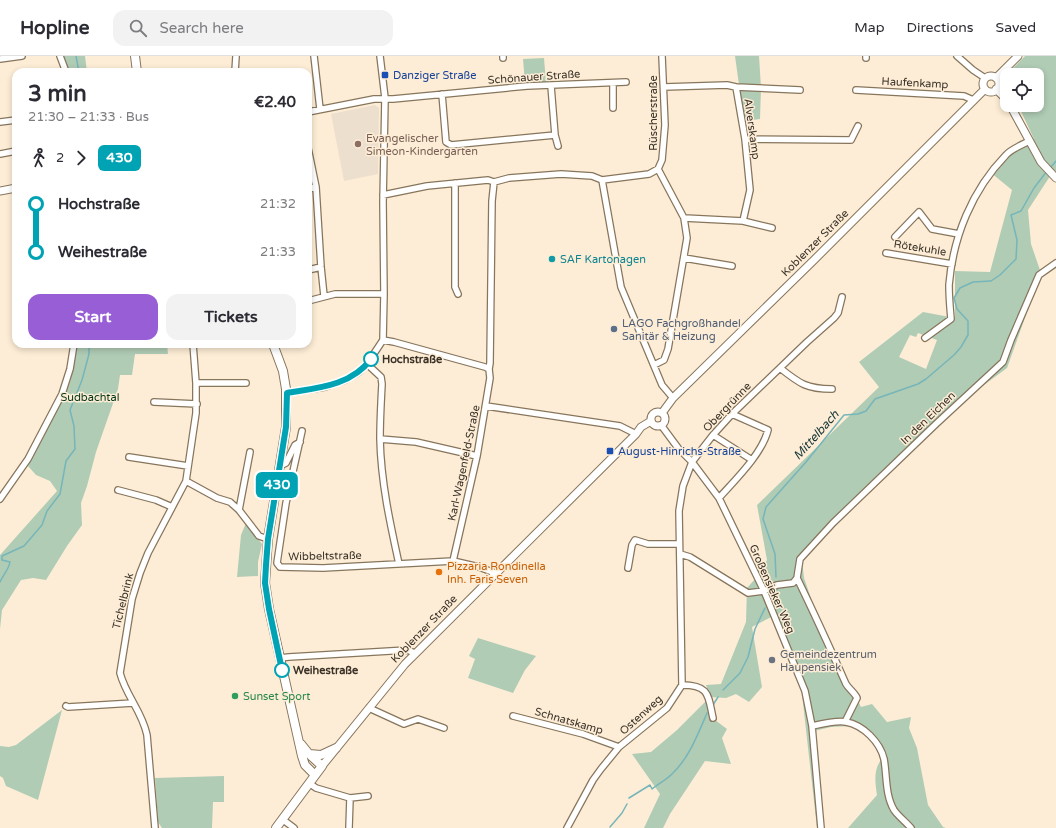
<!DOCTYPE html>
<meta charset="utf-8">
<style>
body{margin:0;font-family:"Varela Round",sans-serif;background:#f2f2f3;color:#2b2b33;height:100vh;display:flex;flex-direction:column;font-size:15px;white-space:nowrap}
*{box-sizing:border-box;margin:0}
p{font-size:13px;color:#7c7c81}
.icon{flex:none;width:22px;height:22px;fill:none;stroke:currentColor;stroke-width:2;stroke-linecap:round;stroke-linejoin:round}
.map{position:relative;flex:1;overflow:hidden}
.drawer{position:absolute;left:12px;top:12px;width:300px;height:280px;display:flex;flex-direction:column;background:#fff;border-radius:12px;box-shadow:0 2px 6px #0003}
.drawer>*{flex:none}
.badge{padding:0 8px;border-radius:6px;font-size:14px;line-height:26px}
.fabs{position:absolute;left:1000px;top:12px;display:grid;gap:8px}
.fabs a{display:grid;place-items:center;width:44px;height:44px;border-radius:8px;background:#fff;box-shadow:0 2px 6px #0003;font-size:20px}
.map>.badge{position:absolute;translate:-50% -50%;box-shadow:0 0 0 2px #fff}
.legs{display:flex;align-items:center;gap:6px;height:44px;padding:0 16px;font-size:13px}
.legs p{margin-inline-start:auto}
.head{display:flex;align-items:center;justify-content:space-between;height:68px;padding:0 16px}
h1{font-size:22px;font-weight:700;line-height:30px}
.action{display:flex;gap:8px;margin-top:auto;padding:8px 16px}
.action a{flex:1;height:46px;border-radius:12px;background:#975ed6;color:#fff;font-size:16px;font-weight:700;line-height:46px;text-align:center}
.action a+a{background:#f2f2f3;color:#2b2b33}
ul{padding:0 16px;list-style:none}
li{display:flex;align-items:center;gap:14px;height:48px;font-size:15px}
li i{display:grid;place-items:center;width:6px;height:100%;margin:0 5px;background:currentColor}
li i::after{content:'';width:10px;height:10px;margin:-5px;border:3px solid;border-radius:50%;background:#fff}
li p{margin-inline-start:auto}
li:first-child i{background:linear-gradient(#0000 50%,currentColor 0)}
li:last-child i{background:linear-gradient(currentColor 50%,#0000 0)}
header{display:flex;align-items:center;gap:24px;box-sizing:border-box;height:56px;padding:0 20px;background:#fff;border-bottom:1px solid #e1e1e2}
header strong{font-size:19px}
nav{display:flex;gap:22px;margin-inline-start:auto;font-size:14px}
.search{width:280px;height:36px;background:#f2f2f3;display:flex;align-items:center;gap:10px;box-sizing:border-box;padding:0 14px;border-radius:12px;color:#7c7c81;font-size:15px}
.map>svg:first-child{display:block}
</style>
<header>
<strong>Hopline</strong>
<div class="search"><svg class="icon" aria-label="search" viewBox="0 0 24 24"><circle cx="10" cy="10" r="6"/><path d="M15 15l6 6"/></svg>Search here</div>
<nav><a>Map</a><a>Directions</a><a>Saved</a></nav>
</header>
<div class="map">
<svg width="1056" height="772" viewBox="0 0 1056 772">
<rect width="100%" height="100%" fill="#fdedd6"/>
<path fill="#eddfcd" d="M375 49 379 52 378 118 344 125 331 58Z"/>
<path fill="#b0ccb5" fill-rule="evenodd" d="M61 0H85L87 16H68Z
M735 0H759L761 32 760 63 744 65Z
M1025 0H1056V115L1054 114 1028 154 1031 188 1041 217 1007 312 973 337 923 383 832 470 802 504 804 522 820 568 861 651 872 648 887 666 911 661 909 672 917 692 928 749 943 771 946 772H848L877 739C875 725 873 713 883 701L871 682 850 670 831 671 814 675 806 634 775 559 752 571 762 631 749 646 736 638 726 642 710 641 715 664 727 673 722 682 731 708 705 705 670 758 663 772H644L660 738 632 698 651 696 677 674 710 641 706 629 721 628 746 566 747 532 755 523 767 504 757 449 879 331 859 306 923 256 955 262V215L990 216 1012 134 990 116 1006 99 1034 83 1018 49H1037V19H1007V28L1005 24 1007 18ZM918 277 937 284 926 313 899 301 910 279 916 281Z
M544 2 546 27H525L523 3Z
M78 288H167L168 298H135L132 319H120L118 333 96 396 87 430 81 447 82 469 67 490 46 524 33 522 21 524 2 554 0 573V499L57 435 50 425 36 419 28 410 65 339 70 326Z
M246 467 262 488 258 506V520L237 521 241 479Z
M478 582 536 600 525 614 513 637 468 622 475 603 469 600Z
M805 635 821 772H817L802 638Z
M62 654 38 744 6 730 3 722 0 720V690L9 691 16 689Z
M224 720V746H213L212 772H162L158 766 155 722Z"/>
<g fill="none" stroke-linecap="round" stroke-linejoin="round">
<path stroke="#76b5b9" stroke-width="1.5" d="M76 0 79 16
M1050 112 1056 105
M776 521 775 498 763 463 766 451 806 406 844 359 858 358 866 355 875 343 918 328 926 323 954 299 961 291 968 279V265L957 253 954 242 960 232 973 226 991 225 1000 219 1016 203 1017 184 1011 159 1021 155 1034 132 1047 115
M0 526C3 519 9 513 10 506L2 504V500L24 490 42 469 47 455 60 438 66 405 75 393 74 370 70 354 82 324 89 298V288
M773 541 777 534
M723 634 740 617 748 601 755 573 765 552
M713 649 718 641
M629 742 650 729 652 733C658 728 666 724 672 718 689 702 698 678 707 657
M610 771 622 757 627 748"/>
<defs>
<path id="minor" d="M60 0 66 16
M314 0 320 53
M503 0V2
M957 0 973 14 985 22
M866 2V0
M0 3 22 0
M235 16 236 0
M613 27V52
M551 30 555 79 558 90
M664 31 727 29 736 31 745 83 750 134 743 165
M736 31 800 34
M856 34 964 40 973 44
M442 38 446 86 451 89 555 79
M308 56 374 43H393L527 30 626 26
M0 66 16 64
M745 83 851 84 858 70
M308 92 316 131 321 211 324 240
M0 98 16 95
M602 124 621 231 662 329 673 342
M455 127V231L458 238
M308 133 316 131
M383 139 427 130 488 124 494 126
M684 162 743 165 772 172
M895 181 919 156 932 173 959 178
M886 197 952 208
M684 202 732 210
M308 214 321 211
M308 245 335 238H384
M925 282 951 263C950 252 949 240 949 229 953 181 972 134 1006 99 1011 93 1022 89 1029 85
M383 284 394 286 485 311 489 313 490 322 477 400 453 505
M367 308 381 321 382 328C381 346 380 365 380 383 381 426 390 467 399 508
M654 309 664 304 668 293 687 182 684 162 658 113
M780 312C800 328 807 333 832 333
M489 313 490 307 492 145 494 126 509 122 561 118 592 120 602 124 649 118 658 113 662 104 665 69 662 0
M196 327H246
M287 337 325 331 345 324 359 316 367 308 383 284 384 238 383 146 385 42 380 0
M154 346 197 348
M486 350 620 370 636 378
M661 369 678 392 692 406 719 442 764 535 805 635 812 670 821 772
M302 375 286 447 277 507 280 511 323 512 453 505 479 511 495 517
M713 379 752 404
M380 383 416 386 477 400
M129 401 188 410
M280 410 286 407 295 389 300 386
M186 425 217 442 230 446 239 454 259 480 268 483
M118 434 156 444 172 451
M719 442C735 424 762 398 768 374L732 358
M0 443 28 403 62 338 70 313 74 288
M239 454 250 396
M680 498 690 501 748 537 764 535 777 529 793 527 797 522 800 503 833 467 936 368 1003 306 1011 284 1039 219 1056 207
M628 512 632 489 635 484 648 488H679
M797 522C814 557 830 592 846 628 849 633 855 637 857 642L845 666
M280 602 289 601 407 594 415 597
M682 629C710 629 708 640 713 662
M66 650 68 651 133 647
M369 652 404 668 418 663 444 672
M513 660 583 678 619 691
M812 670C821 668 837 664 846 666 863 669 880 686 884 703 887 719 885 739 894 754 898 760 906 766 911 772
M309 727 316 732 350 742 368 740
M282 763 294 772
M155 772 147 679C142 655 126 640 120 617L132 543 140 517 148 497 186 425 196 357V327L193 288
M349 772 350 742
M567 772 593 724 601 713 619 691 667 652 682 629 679 455 683 430 692 406 713 379 732 358 807 286 834 262 838 257 842 241"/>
<path id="tertiary" d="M983 28a8 8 0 1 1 16 0a8 8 0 1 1-16 0Z
M996 22 1018 0
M996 33 1007 44
M1010 49 1041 106 1056 122
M0 135 16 132
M651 363a7 7 0 1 1 14 0a7 7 0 1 1-14 0Z
M662 357 673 342 814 204 985 33
M322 710 405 608 636 378 641 371 651 365"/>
<path id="secondary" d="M135 0 137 16
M273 288 283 315 286 333V371L268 483 265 527 269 553 302 700 305 709 315 719
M309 698 321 699 336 692
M276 772 322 710 309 698 301 688"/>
</defs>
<use href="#minor" stroke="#87755c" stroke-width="8"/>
<use href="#tertiary" stroke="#87755c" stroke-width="9"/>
<use href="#secondary" stroke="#87755c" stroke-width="10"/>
<use href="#minor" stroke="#fff" stroke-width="5.5"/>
<use href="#tertiary" stroke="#fff" stroke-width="7"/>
<use href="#secondary" stroke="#fff" stroke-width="8"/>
</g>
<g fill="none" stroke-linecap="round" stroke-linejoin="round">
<defs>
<path id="line-1" d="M282 614 269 553 265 527 266 509 268 483 286 371 287 337C317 332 351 330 371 303"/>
</defs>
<use href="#line-1" stroke="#fff" stroke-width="9"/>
<use href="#line-1" stroke="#00a3b4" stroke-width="6"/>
</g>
<g fill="#1a4fb4" stroke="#fdedd6" stroke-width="1.5">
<rect x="381" y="15" width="8" height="8" rx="2"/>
<rect x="606" y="391" width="8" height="8" rx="2"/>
</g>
<circle fill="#8d6e63" stroke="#fdedd6" stroke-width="1.5" cx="358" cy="88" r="4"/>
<circle fill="#0f9aa8" stroke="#fdedd6" stroke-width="1.5" cx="552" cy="203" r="4"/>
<circle fill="#5c6f8a" stroke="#fdedd6" stroke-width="1.5" cx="614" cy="273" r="4"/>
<g fill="#fff" stroke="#00a3b4" stroke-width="2">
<circle cx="371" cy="303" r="7"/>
<circle cx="282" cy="614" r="7"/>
</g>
<circle fill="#e8710a" stroke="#fdedd6" stroke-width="1.5" cx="439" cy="516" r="4"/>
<circle fill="#6b7280" stroke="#fdedd6" stroke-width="1.5" cx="772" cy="604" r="4"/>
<circle fill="#2e9e5b" stroke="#fdedd6" stroke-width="1.5" cx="235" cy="640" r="4"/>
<g text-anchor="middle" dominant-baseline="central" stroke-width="3" stroke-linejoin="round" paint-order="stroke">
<g font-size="11" fill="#164399" stroke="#fdedd6" text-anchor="start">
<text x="393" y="19">Danziger Straße</text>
<text x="618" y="395">August-Hinrichs-Straße</text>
</g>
<g font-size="11" fill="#3a3227" stroke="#fdedd6">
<text transform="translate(534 21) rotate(-4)">Schönauer Straße</text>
<text transform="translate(915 27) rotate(3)">Haufenkamp</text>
<text transform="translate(653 57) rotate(-90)">Rüscherstraße</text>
<text transform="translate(752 73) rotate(82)">Alverskamp</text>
<text transform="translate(815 187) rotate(-45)">Koblenzer Straße</text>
<text transform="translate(920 192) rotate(9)">Rötekuhle</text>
<text transform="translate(727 351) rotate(-46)">Obergrünne</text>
<text transform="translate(928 362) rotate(-44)">In den Eichen</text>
<text transform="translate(464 407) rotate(-78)">Karl-Wagenfeld-Straße</text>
<text transform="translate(325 500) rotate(-1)">Wibbeltstraße</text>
<text transform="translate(772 533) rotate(66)">Großensieker Weg</text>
<text transform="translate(123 545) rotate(-76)">Tichelbrink</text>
<text transform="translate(424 573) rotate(-46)">Koblenzer Straße</text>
<text transform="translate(641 659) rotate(-42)">Ostenweg</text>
<text transform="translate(569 665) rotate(16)">Schnatskamp</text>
</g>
<g font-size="11" fill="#785e54" stroke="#fdedd6" text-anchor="start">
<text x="366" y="82">Evangelischer<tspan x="366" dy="13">Simeon-Kindergarten</tspan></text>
</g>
<g font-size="11" fill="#0d838f" stroke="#fdedd6" text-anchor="start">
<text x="560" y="203">SAF Kartonagen</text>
</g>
<g font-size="11" fill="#4e5e75" stroke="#fdedd6" text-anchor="start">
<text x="622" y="267">LAGO Fachgroßhandel<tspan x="622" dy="13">Sanitär &amp; Heizung</tspan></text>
</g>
<g font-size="11" font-weight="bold" fill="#3a3227" stroke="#fdedd6" text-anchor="start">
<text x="382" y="303">Hochstraße</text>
<text x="293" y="614">Weihestraße</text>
</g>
<g font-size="11" fill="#033617" stroke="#fdedd6">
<text x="90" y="341">Sudbachtal</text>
</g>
<g font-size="11" fill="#c56008" stroke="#fdedd6" text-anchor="start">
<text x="447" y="510">Pizzaria Rondinella<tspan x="447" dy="13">Inh. Faris Seven</tspan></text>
</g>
<g font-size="11" fill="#5b616d" stroke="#fdedd6" text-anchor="start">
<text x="780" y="598">Gemeindezentrum<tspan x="780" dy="13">Haupensiek</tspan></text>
</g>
<g font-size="11" fill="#27864d" stroke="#fdedd6" text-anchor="start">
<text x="243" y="640">Sunset Sport</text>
</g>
<g font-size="12" font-style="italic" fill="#143436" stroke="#fdedd6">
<text transform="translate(816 379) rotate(-48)">Mittelbach</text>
</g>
</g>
</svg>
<div class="fabs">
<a><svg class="icon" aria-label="locate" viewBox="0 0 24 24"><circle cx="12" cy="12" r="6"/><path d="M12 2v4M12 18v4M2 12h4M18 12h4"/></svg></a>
</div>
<b class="badge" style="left:277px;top:429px;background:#00a3b4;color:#fff">430</b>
<section class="drawer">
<div class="head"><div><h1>3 min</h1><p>21:30 – 21:33 · Bus</p></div><b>€2.40</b></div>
<div class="legs"><svg class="icon" aria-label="walk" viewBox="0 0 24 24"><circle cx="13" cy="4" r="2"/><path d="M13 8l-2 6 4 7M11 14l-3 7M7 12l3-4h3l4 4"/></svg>2<svg class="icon" aria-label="forward" viewBox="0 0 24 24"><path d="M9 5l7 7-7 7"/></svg><b class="badge" style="background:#00a3b4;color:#fff">430</b></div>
<ul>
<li><i style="color:#00a3b4"></i><b>Hochstraße</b><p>21:32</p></li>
<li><i style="color:#00a3b4"></i><b>Weihestraße</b><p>21:33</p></li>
</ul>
<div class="action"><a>Start</a><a>Tickets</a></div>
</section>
</div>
